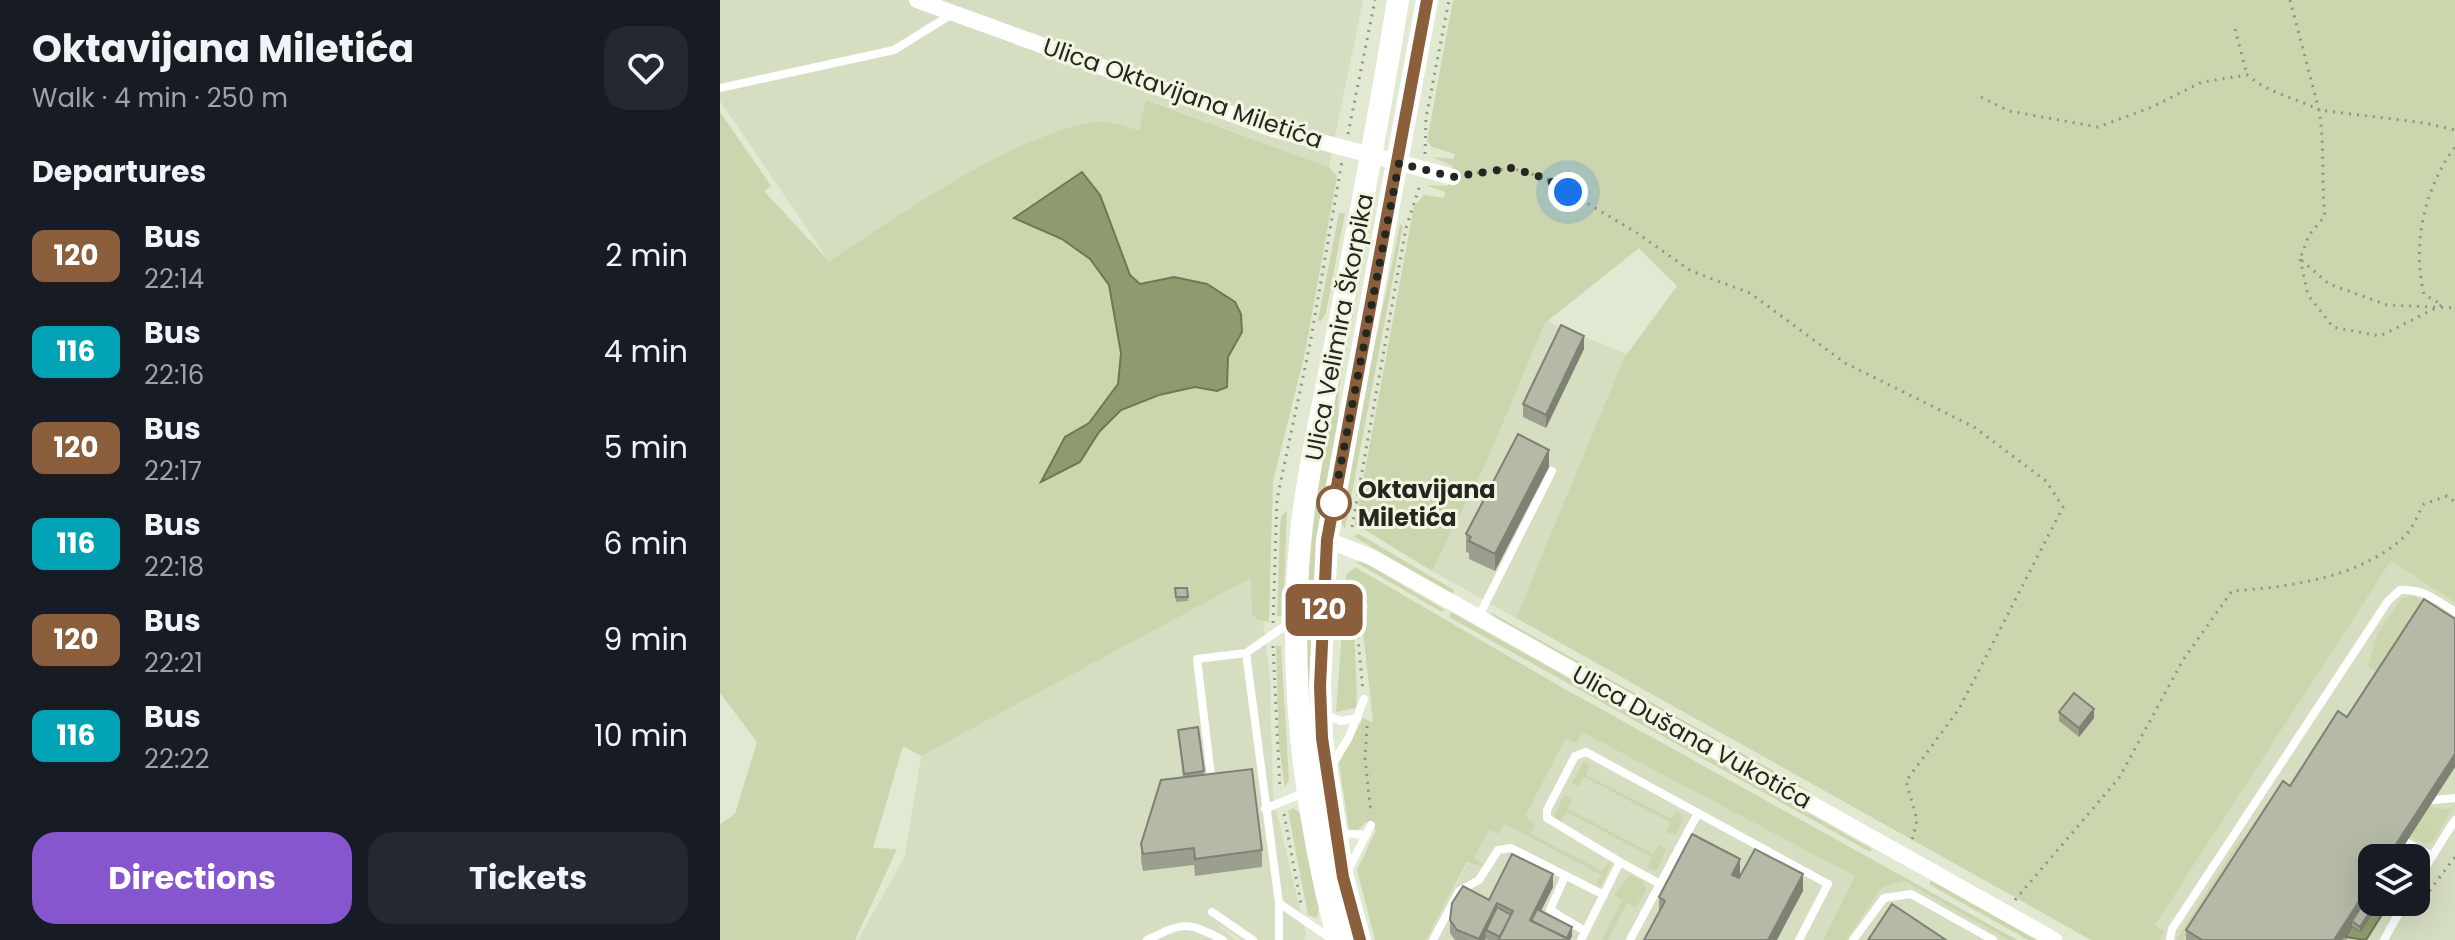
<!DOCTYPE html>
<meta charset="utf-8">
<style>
body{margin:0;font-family:Poppins,sans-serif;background:#242831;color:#f1f3f6;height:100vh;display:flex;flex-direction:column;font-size:30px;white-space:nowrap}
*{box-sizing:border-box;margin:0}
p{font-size:26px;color:#9ea1a6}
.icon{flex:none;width:44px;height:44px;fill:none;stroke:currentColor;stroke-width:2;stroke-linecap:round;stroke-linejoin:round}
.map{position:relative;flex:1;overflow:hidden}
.details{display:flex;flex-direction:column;background:#171b24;width:720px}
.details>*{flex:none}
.badge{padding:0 16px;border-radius:12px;font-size:28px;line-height:52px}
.fabs{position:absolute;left:1638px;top:844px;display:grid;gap:16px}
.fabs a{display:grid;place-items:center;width:72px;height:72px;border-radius:16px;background:#171b24;box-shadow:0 8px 32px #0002;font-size:40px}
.you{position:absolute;width:40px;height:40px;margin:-20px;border:6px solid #fff;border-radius:50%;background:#1a73e8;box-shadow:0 0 0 12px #1a73e833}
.map>.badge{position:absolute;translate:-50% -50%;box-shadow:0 0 0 4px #fff}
h2{padding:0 32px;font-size:30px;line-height:72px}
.round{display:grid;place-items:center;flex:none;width:84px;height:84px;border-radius:24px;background:#242831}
.summary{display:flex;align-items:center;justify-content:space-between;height:136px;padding:0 32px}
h1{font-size:38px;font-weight:700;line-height:60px}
.cta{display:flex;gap:16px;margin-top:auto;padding:16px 32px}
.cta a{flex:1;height:92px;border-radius:24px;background:#8756ce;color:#fff;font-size:32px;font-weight:700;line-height:92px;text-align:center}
.cta a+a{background:#242831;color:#f1f3f6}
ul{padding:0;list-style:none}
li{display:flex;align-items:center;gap:24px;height:96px;padding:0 32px}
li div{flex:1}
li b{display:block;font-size:30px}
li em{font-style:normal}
li .badge{min-width:88px;font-weight:700;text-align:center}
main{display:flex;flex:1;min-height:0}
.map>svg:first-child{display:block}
</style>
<main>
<section class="details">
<div class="summary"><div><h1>Oktavijana Miletića</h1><p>Walk · 4 min · 250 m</p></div><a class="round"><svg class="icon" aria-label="heart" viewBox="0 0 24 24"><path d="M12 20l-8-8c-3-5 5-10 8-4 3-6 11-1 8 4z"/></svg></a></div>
<h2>Departures</h2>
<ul>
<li><span class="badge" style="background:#8b5e3c;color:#fff">120</span><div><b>Bus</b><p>22:14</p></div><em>2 min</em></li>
<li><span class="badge" style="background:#00a3b4;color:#fff">116</span><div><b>Bus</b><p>22:16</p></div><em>4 min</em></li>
<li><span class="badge" style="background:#8b5e3c;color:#fff">120</span><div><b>Bus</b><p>22:17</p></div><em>5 min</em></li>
<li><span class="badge" style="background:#00a3b4;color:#fff">116</span><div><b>Bus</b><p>22:18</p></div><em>6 min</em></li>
<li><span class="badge" style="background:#8b5e3c;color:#fff">120</span><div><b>Bus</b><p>22:21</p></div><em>9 min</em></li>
<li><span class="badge" style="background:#00a3b4;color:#fff">116</span><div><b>Bus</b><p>22:22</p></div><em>10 min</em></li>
</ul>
<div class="cta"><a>Directions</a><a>Tickets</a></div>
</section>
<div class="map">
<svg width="1735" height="940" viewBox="0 0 1735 940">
<rect width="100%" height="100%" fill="#e2e9d3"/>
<path fill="#d6dec2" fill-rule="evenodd" d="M0 0H643L609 167 427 100 419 130 379 121 327 135 229 185 109 261 0 101Z
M826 321 907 354 796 618 712 571 768 459Z
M1671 561 1735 598V940H1425ZM1652 858H1696V902H1652Z
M538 574 550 680 553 797 586 934 583 940H522L494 922 516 940H138L185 856 201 756Z
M843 688 1297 940H706Z"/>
<path fill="#ccd6ae" d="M733 0H1735V602L1671 561 1435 925 1444 932 1440 940H1371L796 618 904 358 957 286 919 248 825 323 768 459 712 571 635 524 694 206 704 195 724 198 725 192 706 185 728 186 733 166 712 157 733 159 735 154 712 147 707 141Z
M426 100 609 167 617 176 585 353 553 481 549 622 538 620 532 614 531 578 201 756 183 746 153 848 177 849 135 940H0V824L15 814 37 742 0 693V112L51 186 44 191 109 261C179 216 295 133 376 122 389 120 406 127 419 130Z
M619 213H625L606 313 601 321 598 320Z
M648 218 651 219 619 388 605 823 596 801C592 749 584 695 585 643 587 499 621 359 648 218Z
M680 224 683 226 625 529 618 516C637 418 661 322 680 224Z
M567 511 563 616H557L560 523 562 515Z
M639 534 734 590 733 595 633 536Z
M635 562H644L725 610 722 612Z
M635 567 843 688 1297 940H1289L1184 881 1161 888 1126 940H1103L1135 876 862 732 856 743 846 738 805 816 815 824 811 834 882 871 888 862 891 864 881 886 876 885 881 875 785 824 779 834 769 830 754 858 763 864 761 866 747 862 706 940H655L637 870 656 830 646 822 637 831 629 830 619 763 643 718 653 722 643 632 648 605 641 600C629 634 639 672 636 708L616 712 626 575Z
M1694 596 1735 620 1659 674 1648 665 1657 634 1682 598Z
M731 612 1152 849 1150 852 729 617Z
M770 612 1093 793 1061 779 775 619Z
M556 646H561L569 779 565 788 559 745Z
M863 762 870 765 866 775 952 819 957 810 963 818 956 835 946 832 950 822 864 777 859 787 852 783Z
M847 796 852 799 848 809 933 854 939 845 946 849 937 870 927 868 932 857 847 812 841 822 834 818 843 797Z
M1735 805 1714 840 1706 844 1690 836 1709 806 1723 810Z
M573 808 580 813 599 906 597 918 588 915 568 811Z
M1531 837 1464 940H1456L1520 839Z
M910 875 923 881 926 891 916 907 907 903 888 940H882L902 900 894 895Z
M1210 880 1317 940H1308L1210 885Z"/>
<path fill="#8f9b6e" stroke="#6f7856" stroke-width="2" d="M362 172 380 195 410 275 420 284 454 277 487 284 515 302 521 314 522 332 508 357 507 387 497 391 475 387 439 395 401 410 379 432 360 462 321 482 345 437 369 423 398 384 401 353 389 285 370 259 342 239 294 218Z
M1659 902H1670L1646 940 1625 937 1632 926 1640 931Z"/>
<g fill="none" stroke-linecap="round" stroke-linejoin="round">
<path stroke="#909586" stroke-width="3" stroke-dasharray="2 6" stroke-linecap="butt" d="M1570 0 1599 110 1705 123 1735 130
M1515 29 1527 75
M1261 97 1289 111 1378 127 1432 107 1482 82 1527 75C1552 95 1572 96 1599 110 1605 146 1601 180 1605 216L1589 235 1580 259 1609 284 1667 305 1735 308
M628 134 655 0
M705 154 706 118 729 0
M749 174 791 168 825 178 917 233 971 271 1030 293 1125 363 1254 427 1326 481 1343 507 1239 709 1186 781 1197 820 1191 845
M1580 259 1588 295 1613 327 1660 336 1722 305 1704 294C1692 244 1704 189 1735 147
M632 527 686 228 700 185
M642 605 637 628 643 691
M553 623 557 499 590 344 622 161
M553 646 560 790
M647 726 645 758 651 814
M564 814 581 904
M1295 900 1399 778 1463 660 1512 591C1569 587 1641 578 1685 536 1693 528 1698 514 1704 504L1727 496 1735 502
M1651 907 1664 916
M1695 910 1735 857"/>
<path stroke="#fff" stroke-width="8" d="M0 88 174 50 232 14
M759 616 832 471
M572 621 526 653 559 903 613 940
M603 714 621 721 637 718
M611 766 628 739 644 699
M492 784 477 659 526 653
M1714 800 1735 798
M545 809 586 792
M620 833 646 835
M1686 842 1712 856
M900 862 940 884
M626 874 651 825
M845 876 830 910 865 931
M1696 882 1735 820
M492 912 533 940
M427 940C464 922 466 921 503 940
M559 940V903
M713 940 739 891 759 880 778 850 791 848 884 895
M861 940 900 862 827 818V810L855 756 866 752 978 813
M910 940 978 813 1108 884 1079 940
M1133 940 1164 898 1191 894 1273 940
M1450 940 1452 929 1668 601 1680 590C1703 589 1716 599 1735 612
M1664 940 1685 902"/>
<path stroke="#fff" stroke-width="16" d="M197 0 553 129 733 177
M607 540 651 557 1334 940"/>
<path stroke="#fff" stroke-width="22" d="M618 940C584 811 568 677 580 543 586 475 603 407 616 340 638 227 660 114 678 0
M640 940 623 877 602 738 600 686 607 540 707 0"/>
</g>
<path fill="#9ba08e" d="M864 349 826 428 803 417V404Z
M829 467 775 571 749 559V553L746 552V534Z
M455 588H467L468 601 456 602Z
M1735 619V767L1676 858H1652V902H1659L1640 931 1632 926 1624 937 1628 940H1466V930L1570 786 1627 717Z
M1339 712 1374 718 1359 737 1339 721Z
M458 730 484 771V774L542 850V867L475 876 474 865 423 871 421 861V844L463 777Z
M1020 876 1083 891 939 912V897Z
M833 887 821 911 852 936 850 940H768L766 939 765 940H735L730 933V920L769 900Z"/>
<path fill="#7e8274" d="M864 336V349L826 428V415Z
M829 450V467L775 571V554Z
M1374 709V718L1359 737V728Z
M1735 754V767L1676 858H1667Z
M1020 859V877L1012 892V875Z
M833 874V887L813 926 810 920Z
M1083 874V891L1057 940H1048Z
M1652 881V894L1632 921V926L1622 940H1614Z
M1656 902H1659L1640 931V927Z
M777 903V916L766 930 765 940H759Z
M852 927V936L850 940H846Z"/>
<path fill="#b4baa5" stroke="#7e8274" stroke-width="2" d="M841 325 864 336 826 415 803 404Z
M798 434 829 450 775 554 749 541 751 537 746 534Z
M455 588H467L468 597H456Z
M1704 599 1735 619V754L1667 858H1652V881L1614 940H1482L1466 930 1563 781 1570 786 1618 711 1627 717Z
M1354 693 1374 709 1359 728 1339 712Z
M478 727 484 771 464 774 458 730Z
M532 769 542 850 475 859 474 848 423 854 421 844 441 780Z
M972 834 1020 859 1012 875 1019 878 1035 849 1083 874 1048 940H924L945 901 939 897Z
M792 854 833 874 810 920 848 939 847 940H778L793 911 777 903 759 939 737 930 730 920 732 903 743 886 769 900Z
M1651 892 1652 902H1656L1640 927 1632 921Z
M1172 904 1226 940H1148Z
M777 907 791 915 780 937 766 930Z
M817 909 852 927 847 938 811 921Z"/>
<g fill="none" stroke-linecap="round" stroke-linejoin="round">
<defs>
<path id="line" d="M640 940 623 877 602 738 600 686 607 540 707 0"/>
</defs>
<use href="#line" stroke="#fff" stroke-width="18"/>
<use href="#line" stroke="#8b5e3c" stroke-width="12"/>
<path stroke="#24271f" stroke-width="8" stroke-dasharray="0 14.4" d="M614 503 612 510 679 163 733 177 791 168 825 178 848 192"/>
</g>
<circle fill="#fff" stroke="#8b5e3c" stroke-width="4" cx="614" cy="503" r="16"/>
<g text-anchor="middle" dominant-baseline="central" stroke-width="6" stroke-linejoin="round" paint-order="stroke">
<g font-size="24" fill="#24271f" stroke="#f0f6e0">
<text transform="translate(463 93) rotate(19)">Ulica Oktavijana Miletića</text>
<text transform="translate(619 327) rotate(-79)">Ulica Velimira Škorpika</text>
<text transform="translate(972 737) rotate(29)">Ulica Dušana Vukotića</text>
</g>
<g font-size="24" font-weight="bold" fill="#24271f" stroke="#f0f6e0" text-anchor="start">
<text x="638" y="489">Oktavijana<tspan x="638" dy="28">Miletića</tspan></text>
</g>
</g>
</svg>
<div class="fabs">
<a><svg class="icon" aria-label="layers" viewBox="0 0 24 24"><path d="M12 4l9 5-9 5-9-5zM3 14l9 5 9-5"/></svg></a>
</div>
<div class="you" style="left:848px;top:192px"></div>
<b class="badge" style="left:604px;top:610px;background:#8b5e3c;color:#fff">120</b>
</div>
</main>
